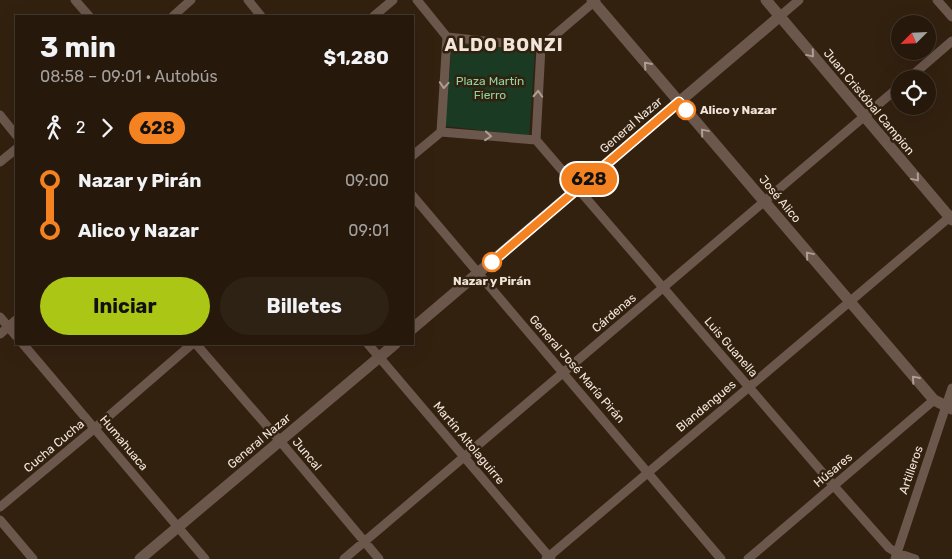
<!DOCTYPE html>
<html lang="es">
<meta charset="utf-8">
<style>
body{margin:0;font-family:Rubik,sans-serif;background:#2e2215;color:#f1f3f6;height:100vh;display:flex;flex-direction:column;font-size:19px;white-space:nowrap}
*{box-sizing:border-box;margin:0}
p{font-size:16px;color:#a4a09d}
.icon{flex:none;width:28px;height:28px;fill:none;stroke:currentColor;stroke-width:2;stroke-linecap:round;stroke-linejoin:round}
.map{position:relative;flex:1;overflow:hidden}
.panel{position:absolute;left:15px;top:15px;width:399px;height:330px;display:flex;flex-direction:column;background:#26190c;border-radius:0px;box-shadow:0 5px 20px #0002,0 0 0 1px #42382d}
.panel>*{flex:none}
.badge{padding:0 10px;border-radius:16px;font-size:18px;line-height:32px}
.needle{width:32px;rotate:246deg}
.controls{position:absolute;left:891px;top:15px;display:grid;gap:10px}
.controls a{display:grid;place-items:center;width:45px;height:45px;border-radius:50%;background:#26190c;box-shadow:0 5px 20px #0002,0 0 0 1px #42382d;font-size:25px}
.map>.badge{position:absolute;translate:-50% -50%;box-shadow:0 0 0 2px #fff}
.legs{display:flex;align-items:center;gap:8px;height:55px;padding:0 25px;font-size:16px}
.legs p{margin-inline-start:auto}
.headline{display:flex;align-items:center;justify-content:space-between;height:85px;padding:0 25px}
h1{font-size:28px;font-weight:700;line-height:38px}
.button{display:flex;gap:10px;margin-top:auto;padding:10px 25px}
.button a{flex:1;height:58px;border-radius:30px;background:#abc615;color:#111;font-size:20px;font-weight:700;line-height:58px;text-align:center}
.button a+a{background:#2e2215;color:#f1f3f6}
ul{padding:0 25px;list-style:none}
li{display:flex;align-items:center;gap:18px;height:50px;font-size:19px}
li i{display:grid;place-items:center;width:8px;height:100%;margin:0 6px;background:currentColor}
li i::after{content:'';width:12px;height:12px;margin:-6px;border:4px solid;border-radius:50%;background:#26190c}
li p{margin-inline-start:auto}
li:first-child i{background:linear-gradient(#0000 50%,currentColor 0)}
li:last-child i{background:linear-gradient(currentColor 50%,#0000 0)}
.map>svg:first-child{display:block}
</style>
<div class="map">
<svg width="952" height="559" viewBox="0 0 952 559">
<rect width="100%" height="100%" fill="#332110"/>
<path fill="#1a3a24" d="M452 42 535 51 529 136 445 126Z"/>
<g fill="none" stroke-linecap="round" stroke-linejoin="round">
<path stroke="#6c574c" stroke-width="9" d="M75 0 89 16
M248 0 261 16
M417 0 447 37 441 132
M937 0 952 17
M173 16 191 0
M374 16 393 0
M779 17 799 0
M447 37 541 47
M541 47 536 140 834 486 889 548 897 553 915 559
M541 47 596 0
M908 79 952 41
M0 115 16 135
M441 132 536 140
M412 156 441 132
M0 162 16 149
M412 195 721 559
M0 317 16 336
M0 334 16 320
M23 344 205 559
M196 344 280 441 379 559
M368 344 551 559
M0 507 95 428 192 344
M0 520 33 559
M344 559 900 86
M546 559 952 215
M748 559 934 400
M895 559 952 388"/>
<path stroke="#6c574c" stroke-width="11" d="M592 0 934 400 952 409
M766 0 952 220
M412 329 779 17
M140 559 395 344"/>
</g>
<defs><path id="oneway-chevron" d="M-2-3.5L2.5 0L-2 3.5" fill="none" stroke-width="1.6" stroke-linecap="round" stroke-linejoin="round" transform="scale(1.25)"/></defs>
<g stroke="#af9e94">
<use href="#oneway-chevron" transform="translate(811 54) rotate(50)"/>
<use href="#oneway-chevron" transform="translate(647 65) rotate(-131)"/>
<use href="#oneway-chevron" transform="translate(444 85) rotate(94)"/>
<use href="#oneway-chevron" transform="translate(538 94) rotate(-87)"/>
<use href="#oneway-chevron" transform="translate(704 132) rotate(-130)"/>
<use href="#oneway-chevron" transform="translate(488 136) rotate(5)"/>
<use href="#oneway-chevron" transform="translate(916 178) rotate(50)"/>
<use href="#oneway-chevron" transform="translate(809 255) rotate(-130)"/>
<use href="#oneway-chevron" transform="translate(915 379) rotate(-131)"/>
</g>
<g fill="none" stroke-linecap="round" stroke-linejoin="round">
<defs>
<path id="line-1" d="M492 262 679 102 686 110"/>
</defs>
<use href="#line-1" stroke="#fff" stroke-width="11"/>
<use href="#line-1" stroke="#f58220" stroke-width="8"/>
</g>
<g fill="#fff" stroke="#f58220" stroke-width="2.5">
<circle cx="686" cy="110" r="9"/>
<circle cx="492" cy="262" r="9"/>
</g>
<g text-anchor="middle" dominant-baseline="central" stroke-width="5" stroke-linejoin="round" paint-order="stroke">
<g font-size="12" fill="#8bd5a1" stroke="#332110">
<text x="490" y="81">Plaza Martín<tspan x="490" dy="14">Fierro</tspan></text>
</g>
<g font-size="12" fill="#f2e6db" stroke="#332110">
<text transform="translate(869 102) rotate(50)">Juan Cristóbal Campion</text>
<text transform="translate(631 125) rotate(-41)">General Nazar</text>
<text transform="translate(780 199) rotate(50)">José Alico</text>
<text transform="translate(614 313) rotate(-40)">Cárdenas</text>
<text transform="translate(731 347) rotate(49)">Luis Guanella</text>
<text transform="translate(577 369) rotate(49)">General José María Pirán</text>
<text transform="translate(706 406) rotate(-40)">Blandengues</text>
<text transform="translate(259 441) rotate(-40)">General Nazar</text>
<text transform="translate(124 443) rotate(50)">Humahuaca</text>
<text transform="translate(469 443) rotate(50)">Martín Altolaguirre</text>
<text transform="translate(54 446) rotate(-40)">Cucha Cucha</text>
<text transform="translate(307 454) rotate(50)">Juncal</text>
<text transform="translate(833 470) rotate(-40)">Húsares</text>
<text transform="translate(911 470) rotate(-71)">Artilleros</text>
</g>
<g font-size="12" font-weight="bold" fill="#f2e6db" stroke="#332110" text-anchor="start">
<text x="700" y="110">Alico y Nazar</text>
<text x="492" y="281" text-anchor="middle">Nazar y Pirán</text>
</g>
<g font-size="18" font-weight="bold" letter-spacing="1" fill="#f2e6db" stroke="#332110">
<text x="504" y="45">ALDO BONZI</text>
</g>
</g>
</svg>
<div class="controls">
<a><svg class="needle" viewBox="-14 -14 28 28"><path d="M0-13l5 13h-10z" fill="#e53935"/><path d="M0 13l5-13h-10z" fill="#a4a09d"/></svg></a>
<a><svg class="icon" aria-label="locate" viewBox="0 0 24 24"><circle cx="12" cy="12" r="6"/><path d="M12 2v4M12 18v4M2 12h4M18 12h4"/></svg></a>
</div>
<b class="badge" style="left:589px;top:179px;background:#f58220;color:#111">628</b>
<section class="panel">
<div class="headline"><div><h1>3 min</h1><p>08:58 – 09:01 · Autobús</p></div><b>$1,280</b></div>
<div class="legs"><svg class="icon" aria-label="walk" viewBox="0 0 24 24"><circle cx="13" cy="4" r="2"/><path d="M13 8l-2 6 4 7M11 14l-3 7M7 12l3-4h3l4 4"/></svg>2<svg class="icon" aria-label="forward" viewBox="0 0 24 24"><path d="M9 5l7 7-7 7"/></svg><b class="badge" style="background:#f58220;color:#111">628</b></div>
<ul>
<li><i style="color:#f58220"></i><b>Nazar y Pirán</b><p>09:00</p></li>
<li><i style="color:#f58220"></i><b>Alico y Nazar</b><p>09:01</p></li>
</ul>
<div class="button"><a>Iniciar</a><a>Billetes</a></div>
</section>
</div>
